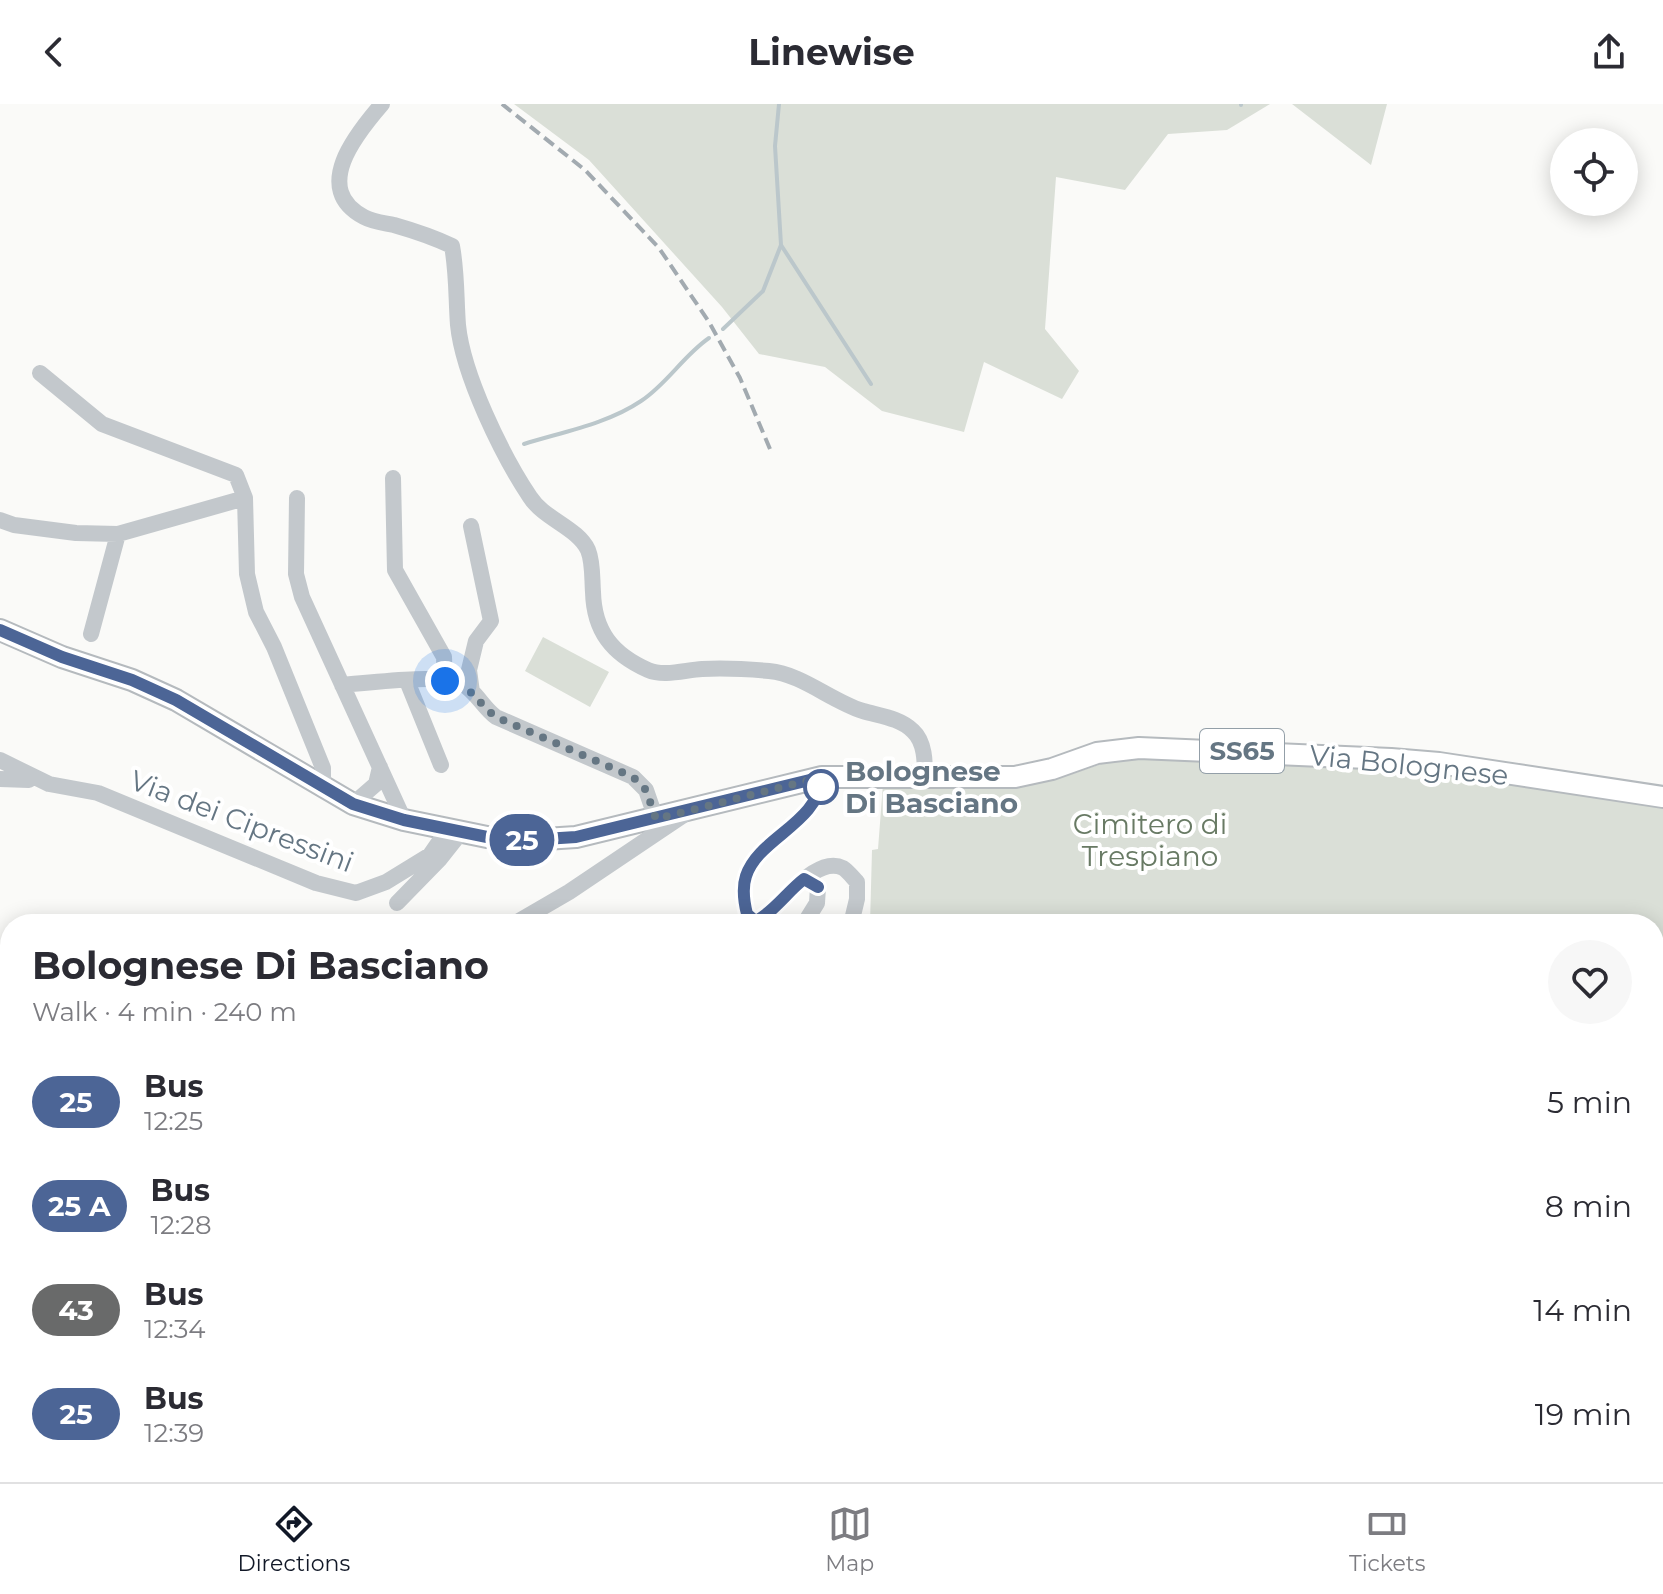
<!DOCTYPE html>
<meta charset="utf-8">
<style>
body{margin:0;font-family:Montserrat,sans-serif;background:#f7f7f7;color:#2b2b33;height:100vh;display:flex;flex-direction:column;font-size:30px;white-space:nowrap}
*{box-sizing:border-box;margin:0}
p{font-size:26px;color:#7c7c81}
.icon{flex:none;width:44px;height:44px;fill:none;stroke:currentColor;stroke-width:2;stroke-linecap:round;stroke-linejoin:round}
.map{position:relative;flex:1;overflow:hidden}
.side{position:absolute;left:0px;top:810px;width:1664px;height:568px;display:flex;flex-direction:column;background:#fff;border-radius:32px 32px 0 0;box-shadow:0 4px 20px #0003}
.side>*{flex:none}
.badge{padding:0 16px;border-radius:26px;font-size:28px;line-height:52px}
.fabs{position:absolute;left:1550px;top:24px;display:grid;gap:16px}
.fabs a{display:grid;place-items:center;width:88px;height:88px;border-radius:50%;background:#fff;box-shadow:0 4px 20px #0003;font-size:40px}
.you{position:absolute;width:40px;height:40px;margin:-20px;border:6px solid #fff;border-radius:50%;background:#1a73e8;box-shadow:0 0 0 12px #1a73e833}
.map>.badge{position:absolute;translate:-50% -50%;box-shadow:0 0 0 4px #fff}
.round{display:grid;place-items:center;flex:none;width:84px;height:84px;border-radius:42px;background:#f7f7f7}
.headline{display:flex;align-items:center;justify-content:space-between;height:136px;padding:0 32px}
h1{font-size:38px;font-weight:700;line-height:60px}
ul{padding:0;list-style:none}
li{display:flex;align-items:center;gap:24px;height:104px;padding:0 32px}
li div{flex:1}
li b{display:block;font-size:30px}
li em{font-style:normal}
li .badge{min-width:88px;font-weight:700;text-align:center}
header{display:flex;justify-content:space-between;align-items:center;height:104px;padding:0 32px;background:#fff;font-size:36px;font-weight:700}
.menu{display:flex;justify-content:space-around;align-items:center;height:112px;border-top:2px solid #e1e1e2;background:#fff;font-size:22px;color:#7c7c81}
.menu a{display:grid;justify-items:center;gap:4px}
.menu .current{color:#111827}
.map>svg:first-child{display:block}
</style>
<header><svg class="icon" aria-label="back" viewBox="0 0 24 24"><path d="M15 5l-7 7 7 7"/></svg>Linewise<svg class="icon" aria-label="share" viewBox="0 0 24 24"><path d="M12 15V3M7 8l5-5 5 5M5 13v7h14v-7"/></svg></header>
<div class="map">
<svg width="1663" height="1378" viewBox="0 0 1663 1378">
<rect width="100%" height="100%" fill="#fafaf8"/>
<path fill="#dadfd7" d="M514 0H1270L1227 26 1168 30 1125 86 1056 73 1045 225 1079 267 1062 295 984 258 964 328 882 307 825 263 759 250 722 203 589 56Z
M1292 0H1387L1371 61Z
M543 533 609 568 590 603 525 567Z
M1145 653H1192L1443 670 1624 697 1663 699V1169H1654V820H870L872 746 878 745 883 680 983 683 1021 682 1069 671 1110 657Z
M252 1368H639L636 1378H230Z
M694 1368H1005L1004 1378H700Z
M1254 1368H1592L1591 1378H1276L1274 1374 1255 1373Z"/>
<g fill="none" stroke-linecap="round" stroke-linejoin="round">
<path stroke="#bbc7cb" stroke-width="4" d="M1241 0V1
M781 141 871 280
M723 225 763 187 781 141 775 42 779 0
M524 340C562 328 607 320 641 297 667 280 683 252 709 234"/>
<defs>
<path id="major" d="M0 526 62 553 132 576 176 596 353 700 404 716 487 733 529 736 576 733 822 673H1015L1052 665 1097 649 1139 644 1391 655 1439 659 1663 693"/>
</defs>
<use href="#major" stroke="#b5babe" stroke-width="24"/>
<path stroke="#c3c8cc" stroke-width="16" d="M382 0C356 30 311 85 364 113 373 118 385 119 394 121 415 127 433 133 452 142 457 169 456 194 458 221 463 271 502 351 530 393 544 415 578 424 588 446 593 458 592 474 593 488 594 527 612 550 648 566 664 573 685 566 702 565 724 564 747 565 769 567 802 570 831 597 863 607 880 612 900 614 913 627 925 638 925 658 925 673
M40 269 102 320 236 371 245 394 247 470 256 508 274 543 323 664V685
M393 374 395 466 444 553 445 577
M297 394 296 470 302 493 404 716
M0 416 14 421 76 429 118 430 245 394
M471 422 491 517 476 537 469 566 472 588
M91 530 118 430
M407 577 441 661
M342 581C369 579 437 570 460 579 475 585 483 604 496 613L633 673 646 686 656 715
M0 656 49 680 98 689 316 779 356 789 386 778 430 751 448 725
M0 675 29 676
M353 700 376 680 380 663
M397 799 439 756 462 727
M755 817C776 810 814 749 843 764 848 767 853 774 857 778V795L851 820
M514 820 569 788 685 710
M761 820 747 810C744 798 742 784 746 772 759 735 817 720 822 673
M804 820 817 799 818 783 804 775
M10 879V887
M0 1024 10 1002
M0 1069C7 1096 19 1149 0 1173
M0 1277H10"/>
<use href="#major" stroke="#fff" stroke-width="20"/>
<path stroke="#a2aab0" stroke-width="4" stroke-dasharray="12 6" stroke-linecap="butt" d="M502 0 585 66 659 144 709 218 740 274 770 345
M195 1378 216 1368"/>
</g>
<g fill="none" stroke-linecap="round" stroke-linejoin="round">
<defs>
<path id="line" d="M0 526 62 553 132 576 176 596 353 700 404 716 487 733 529 736 576 733 822 673C818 720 759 733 746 772 742 784 744 798 747 810L755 817C770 812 789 786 804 775L818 783"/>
</defs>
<use href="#line" stroke="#fff" stroke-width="18"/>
<use href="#line" stroke="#4c6596" stroke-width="12"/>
<path stroke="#657683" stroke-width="8" stroke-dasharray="0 14.4" d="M445 577C473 581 476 598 496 613L633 673 646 686 656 715 822 673 821 683"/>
</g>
<circle fill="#fff" stroke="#4c6596" stroke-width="4" cx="821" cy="683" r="16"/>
<g text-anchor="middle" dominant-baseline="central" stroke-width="8" stroke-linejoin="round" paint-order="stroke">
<rect fill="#fff" stroke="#939fa8" stroke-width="2" x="1200" y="625" width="84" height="44" rx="6"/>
<g font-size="26" font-weight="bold" fill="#657683">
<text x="1242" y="647">SS65</text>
</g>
<g font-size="28" fill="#657683" stroke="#fff">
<text transform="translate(1409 661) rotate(6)">Via Bolognese</text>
<text transform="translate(242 717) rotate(21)">Via dei Cipressini</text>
</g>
<g font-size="28" font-weight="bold" fill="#657683" stroke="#fff" text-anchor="start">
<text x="845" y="667">Bolognese<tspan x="845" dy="32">Di Basciano</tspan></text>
</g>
<g font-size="28" fill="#687a64" stroke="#fff">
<text x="1150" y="720">Cimitero di<tspan x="1150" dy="32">Trespiano</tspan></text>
</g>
</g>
</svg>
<div class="fabs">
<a><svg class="icon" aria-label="locate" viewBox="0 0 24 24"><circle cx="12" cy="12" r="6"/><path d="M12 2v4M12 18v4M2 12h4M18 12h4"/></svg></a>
</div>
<div class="you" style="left:445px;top:577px"></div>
<b class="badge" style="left:522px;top:736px;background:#4c6596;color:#fff">25</b>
<section class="side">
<div class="headline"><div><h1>Bolognese Di Basciano</h1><p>Walk · 4 min · 240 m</p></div><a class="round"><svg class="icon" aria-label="heart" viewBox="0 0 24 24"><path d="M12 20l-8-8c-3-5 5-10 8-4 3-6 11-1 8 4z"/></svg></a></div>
<ul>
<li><span class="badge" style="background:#4c6596;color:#fff">25</span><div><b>Bus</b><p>12:25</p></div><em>5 min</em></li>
<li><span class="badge" style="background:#4c6596;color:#fff">25 A</span><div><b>Bus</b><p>12:28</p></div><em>8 min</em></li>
<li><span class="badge" style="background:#696a6a;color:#fff">43</span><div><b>Bus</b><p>12:34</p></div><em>14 min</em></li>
<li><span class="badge" style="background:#4c6596;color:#fff">25</span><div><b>Bus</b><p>12:39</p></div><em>19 min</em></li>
</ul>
</section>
</div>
<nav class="menu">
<a class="current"><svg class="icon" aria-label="directions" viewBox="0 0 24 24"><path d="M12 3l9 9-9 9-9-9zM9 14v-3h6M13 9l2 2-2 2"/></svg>Directions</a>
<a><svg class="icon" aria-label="map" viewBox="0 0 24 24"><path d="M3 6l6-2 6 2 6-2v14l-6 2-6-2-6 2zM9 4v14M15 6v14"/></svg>Map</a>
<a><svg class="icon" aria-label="tickets" viewBox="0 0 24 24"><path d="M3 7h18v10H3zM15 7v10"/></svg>Tickets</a>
</nav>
